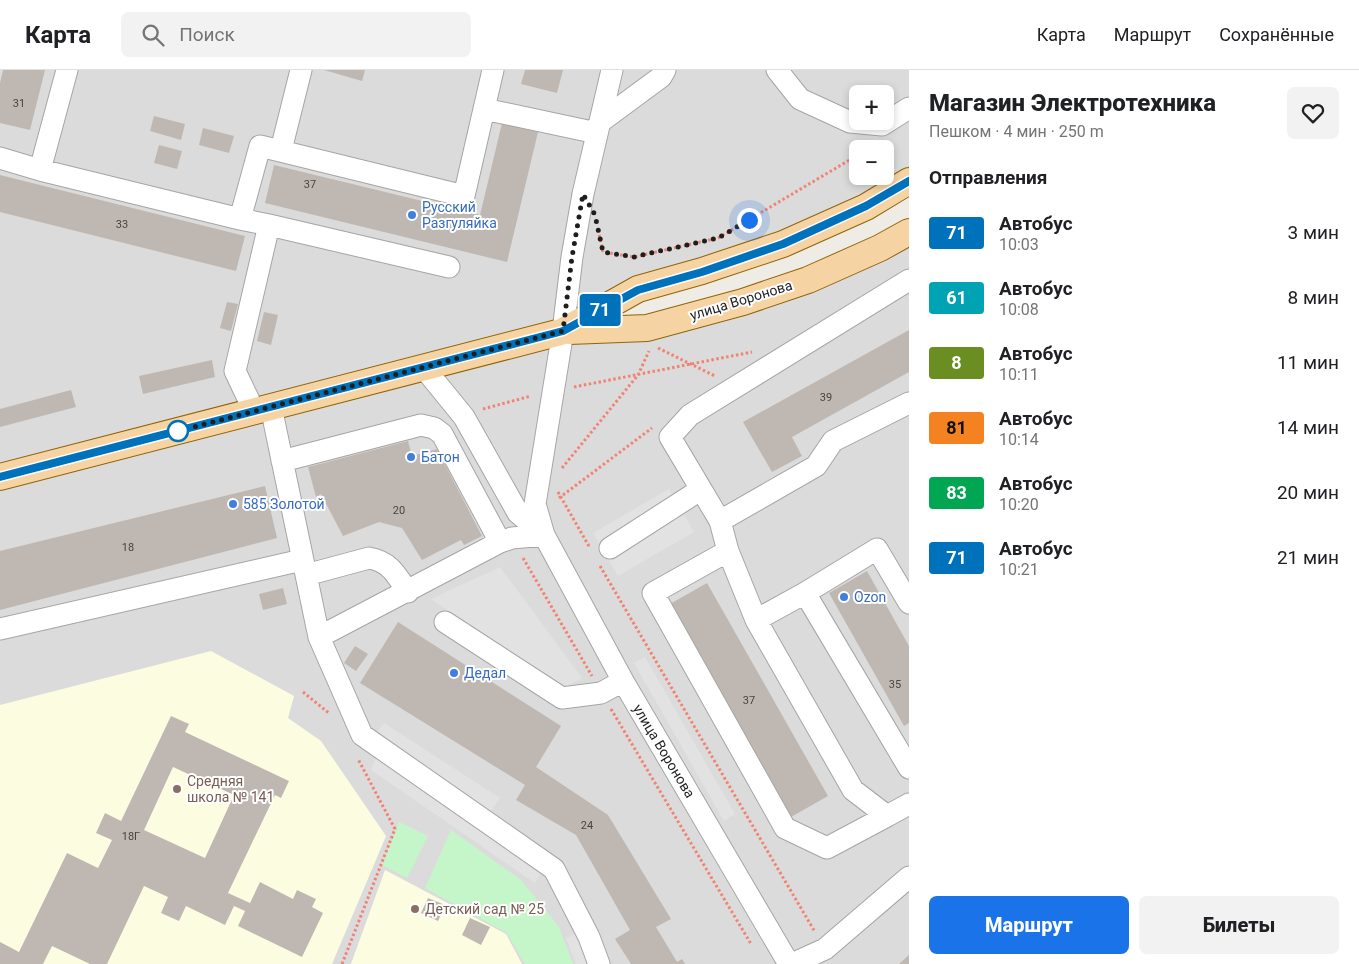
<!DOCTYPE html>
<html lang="ru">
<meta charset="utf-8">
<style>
body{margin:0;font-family:Roboto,sans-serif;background:#f2f2f2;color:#202124;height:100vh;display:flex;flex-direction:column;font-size:19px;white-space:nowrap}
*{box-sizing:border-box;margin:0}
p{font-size:16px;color:#757577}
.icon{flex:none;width:28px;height:28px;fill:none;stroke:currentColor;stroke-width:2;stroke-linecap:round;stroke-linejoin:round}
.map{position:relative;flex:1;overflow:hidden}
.details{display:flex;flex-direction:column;background:#fff;width:450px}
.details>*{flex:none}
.badge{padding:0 10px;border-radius:4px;font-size:18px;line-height:32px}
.controls{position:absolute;left:849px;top:15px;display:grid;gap:10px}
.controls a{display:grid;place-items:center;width:45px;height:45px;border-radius:8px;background:#fff;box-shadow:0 2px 8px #0003;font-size:25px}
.you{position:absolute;width:25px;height:25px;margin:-12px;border:4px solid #fff;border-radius:50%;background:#1a73e8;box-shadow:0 0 0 8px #1a73e833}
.map>.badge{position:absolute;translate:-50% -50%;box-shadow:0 0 0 2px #fff}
h2{padding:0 20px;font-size:19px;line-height:45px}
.round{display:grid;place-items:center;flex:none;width:52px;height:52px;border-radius:8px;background:#f2f2f2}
.summary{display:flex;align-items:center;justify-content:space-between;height:85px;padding:0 20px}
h1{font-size:24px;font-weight:800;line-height:38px}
.button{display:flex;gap:10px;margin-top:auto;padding:10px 20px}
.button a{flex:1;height:58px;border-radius:8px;background:#1a73e8;color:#fff;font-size:20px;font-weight:800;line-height:58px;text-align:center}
.button a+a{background:#f2f2f2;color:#202124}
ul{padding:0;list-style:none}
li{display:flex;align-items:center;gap:15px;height:65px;padding:0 20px}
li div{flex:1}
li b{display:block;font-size:19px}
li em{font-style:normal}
li .badge{min-width:55px;font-weight:700;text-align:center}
header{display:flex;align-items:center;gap:30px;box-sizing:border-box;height:70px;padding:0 25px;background:#fff;border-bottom:1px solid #e0e0e0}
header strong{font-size:24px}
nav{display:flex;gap:28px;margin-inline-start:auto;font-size:18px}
.search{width:350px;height:45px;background:#f2f2f2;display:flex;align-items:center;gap:12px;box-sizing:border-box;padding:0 18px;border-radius:8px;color:#757577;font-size:19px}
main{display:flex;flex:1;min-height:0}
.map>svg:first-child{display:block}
</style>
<header>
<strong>Карта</strong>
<div class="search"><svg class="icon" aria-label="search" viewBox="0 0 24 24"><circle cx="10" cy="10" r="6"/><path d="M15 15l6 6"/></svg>Поиск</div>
<nav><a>Карта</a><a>Маршрут</a><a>Сохранённые</a></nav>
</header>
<main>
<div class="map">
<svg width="909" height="894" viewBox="0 0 909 894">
<rect width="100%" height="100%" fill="#efece5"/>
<path fill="#dcdbdb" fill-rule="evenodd" d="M0 0H909V111L564 261 647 258 909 162V894H0ZM858 24H885V51H858ZM858 79H885V106H858Z"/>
<path fill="#fcfde0" d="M211 581 294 626 288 648 321 671 386 766 332 894H0V635Z
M385 800 506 864 522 894H351Z"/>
<path fill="#c5f6c9" d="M399 752 428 766 407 808 382 795Z
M451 760 521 810 559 857 573 894H525L507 863 425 818Z"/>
<path fill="#e2e2e2" d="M669 419 694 462 618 506 593 463Z
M500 497 582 608 561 620 431 529Z
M645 587 735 744 724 751 634 593Z
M384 653 500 728 491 741 375 665Z
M376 687 542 802 535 813 371 700Z
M580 862 592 894H576L566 868Z"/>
<path fill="#bfb8b2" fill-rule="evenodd" d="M3 0H45L30 60 0 53V13Z
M324 0H365L362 11Z
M525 0H563L557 23 521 14Z
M154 46 185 54 181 70 150 61Z
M502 53 538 62 507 192 265 133 274 95 480 145Z
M203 58 234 66 229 83 199 75Z
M159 75 182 81 177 99 154 93Z
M0 105 245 166 236 201 0 142Z
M227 232 238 234 231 261 220 258Z
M264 242 278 245 271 275 257 271Z
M909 260V302L792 367 802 386 772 402 743 352Z
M212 290 215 307 143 324 139 306Z
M71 320 76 337 0 357V339Z
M408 371 412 386 437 379 482 466 464 475 461 470 422 490 402 458 379 452 343 466 321 424 316 427 308 397Z
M265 416 277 468 0 540V481Z
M867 501 909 576V653L904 656 829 523Z
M707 513 828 726 791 747 670 534Z
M283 518 287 534 263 540 259 524Z
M398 552 561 656 536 697 608 745 671 849 656 857 677 892 682 889 685 894H631L615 869 630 860 576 765 516 730 525 715 360 613Z
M355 576 368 584 356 601 344 593Z
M171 646 189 654 185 662 289 711 281 728 275 725 228 823 250 833 260 812 293 829 297 820 316 829 312 837 323 843 302 887 238 856 245 841 234 836 225 855 186 836 179 851 161 843 168 827 144 816 107 894H90L52 876 43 894H0V872L19 882 67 783 98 798 112 770 96 763 105 743 121 751ZM173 697 234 725 205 788 144 760Z
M428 828 445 835 438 851 421 843Z
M470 848 490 857 481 875 462 865Z
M909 885V894H899Z"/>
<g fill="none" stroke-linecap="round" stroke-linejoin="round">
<defs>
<path id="minor" d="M612 0 583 124 572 187 563 261 535 434 544 465 623 611 789 894
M777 0 800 29 850 52 882 55 909 38
M484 39 597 63
M600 52 661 7 665 0
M281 80 301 0
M0 88 40 100 240 149 260 76 464 126 493 0
M40 100 67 0
M240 149 269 155 235 301 254 341
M269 155 449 197
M909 210 690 345 670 367 720 451 728 481 756 550 853 720 887 746 909 734
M424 298 464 347 518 443 544 465
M271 337 319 567 362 665 554 799 589 867 599 894
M282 391 421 355 434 358 442 364 500 472
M720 451 816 396 833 371 909 333
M610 478 700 420
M728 481 653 523 785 758 827 778 887 746
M306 505 369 488C391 492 396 505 408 522
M909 533 877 479 805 523 909 698
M756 550 805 523
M445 552 562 628 601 623 623 611
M0 559 302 490
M319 567 500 472 512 468 544 465
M792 894 825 879 909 807"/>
<path id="major" d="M563 261 638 219 702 201 783 174 866 137 909 111
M569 261 647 258 743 232 808 210 880 178 909 162
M0 407 561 262"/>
</defs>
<use href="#minor" stroke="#a5a5a5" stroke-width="23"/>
<use href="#major" stroke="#8f6509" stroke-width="28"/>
<path stroke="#f18374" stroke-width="3" stroke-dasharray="2.5 2.5" stroke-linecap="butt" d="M598 160 603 182 634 187 718 168 858 85
M658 278 715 306
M574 317 752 282
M483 339 531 326
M562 398 638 305 649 281
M558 422 590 478
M559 428 652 358
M523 488 592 606
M600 496 815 862
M303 622 330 644
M611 639 751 874
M342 894 395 759 358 689"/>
<use href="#minor" stroke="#fff" stroke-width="21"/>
<use href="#major" stroke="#f6d3a3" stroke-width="26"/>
</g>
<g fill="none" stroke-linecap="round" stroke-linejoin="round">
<defs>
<path id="line" d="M0 407 563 261 638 220 702 202 783 174 866 136 909 111"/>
</defs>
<use href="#line" stroke="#fff" stroke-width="11"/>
<use href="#line" stroke="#0072bc" stroke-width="8"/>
<path stroke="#1e1e1e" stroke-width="5" stroke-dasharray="0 9" d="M178 361 563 261 572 187 583 124 595 145 603 182 634 187 651 183 718 168 749 150"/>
</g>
<g fill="#3f7fe0" stroke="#fff" stroke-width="2">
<circle cx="412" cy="145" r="5"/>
<circle cx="411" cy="387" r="5"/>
<circle cx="233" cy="434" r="5"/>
<circle cx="844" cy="527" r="5"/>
<circle cx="454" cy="603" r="5"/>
</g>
<circle fill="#fff" stroke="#0072bc" stroke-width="2.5" cx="178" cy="361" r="10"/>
<g fill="#8d6e63" stroke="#fff" stroke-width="2">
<circle cx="177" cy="719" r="5"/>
<circle cx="415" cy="839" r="5"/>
</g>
<g text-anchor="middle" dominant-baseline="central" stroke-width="4" stroke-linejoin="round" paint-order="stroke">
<g font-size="11" fill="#464443">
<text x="19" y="33">31</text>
<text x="310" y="114">37</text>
<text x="122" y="154">33</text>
<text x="826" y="327">39</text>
<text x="399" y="440">20</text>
<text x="128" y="477">18</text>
<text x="895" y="614">35</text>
<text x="749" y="630">37</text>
<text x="587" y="755">24</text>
<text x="131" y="766">18Г</text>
</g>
<g font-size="14" fill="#366cbe" stroke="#fff" text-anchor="start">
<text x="422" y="137">Русский<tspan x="422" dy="16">Разгуляйка</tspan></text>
<text x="421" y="387">Батон</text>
<text x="243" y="434">585 Золотой</text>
<text x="854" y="527">Ozon</text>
<text x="464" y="603">Дедал</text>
</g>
<g font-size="14" fill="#1e1e1e" stroke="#fff">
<text transform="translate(741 230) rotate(-17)">улица Воронова</text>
<text transform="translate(664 681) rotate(59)">улица Воронова</text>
</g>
<g font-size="14" fill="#785e54" stroke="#fff" text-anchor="start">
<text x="187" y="711">Средняя<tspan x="187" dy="16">школа № 141</tspan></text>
<text x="425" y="839">Детский сад № 25</text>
</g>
</g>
</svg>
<div class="controls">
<a>+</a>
<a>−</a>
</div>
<div class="you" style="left:749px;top:150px"></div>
<b class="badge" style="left:600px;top:240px;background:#0072bc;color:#fff">71</b>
</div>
<section class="details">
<div class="summary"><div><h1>Магазин Электротехника</h1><p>Пешком · 4 мин · 250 m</p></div><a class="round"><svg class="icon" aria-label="heart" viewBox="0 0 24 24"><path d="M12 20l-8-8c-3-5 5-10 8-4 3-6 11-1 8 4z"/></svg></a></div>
<h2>Отправления</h2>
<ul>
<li><span class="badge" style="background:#0072bc;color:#fff">71</span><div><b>Автобус</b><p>10:03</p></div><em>3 мин</em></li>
<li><span class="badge" style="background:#00a3b4;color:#fff">61</span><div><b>Автобус</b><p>10:08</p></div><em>8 мин</em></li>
<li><span class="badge" style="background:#6b8e23;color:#fff">8</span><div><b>Автобус</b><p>10:11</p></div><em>11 мин</em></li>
<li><span class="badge" style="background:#f58220;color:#111">81</span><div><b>Автобус</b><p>10:14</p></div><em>14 мин</em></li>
<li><span class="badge" style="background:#00a651;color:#fff">83</span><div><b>Автобус</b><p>10:20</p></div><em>20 мин</em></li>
<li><span class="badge" style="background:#0072bc;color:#fff">71</span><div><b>Автобус</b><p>10:21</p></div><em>21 мин</em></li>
</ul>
<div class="button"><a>Маршрут</a><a>Билеты</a></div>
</section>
</main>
